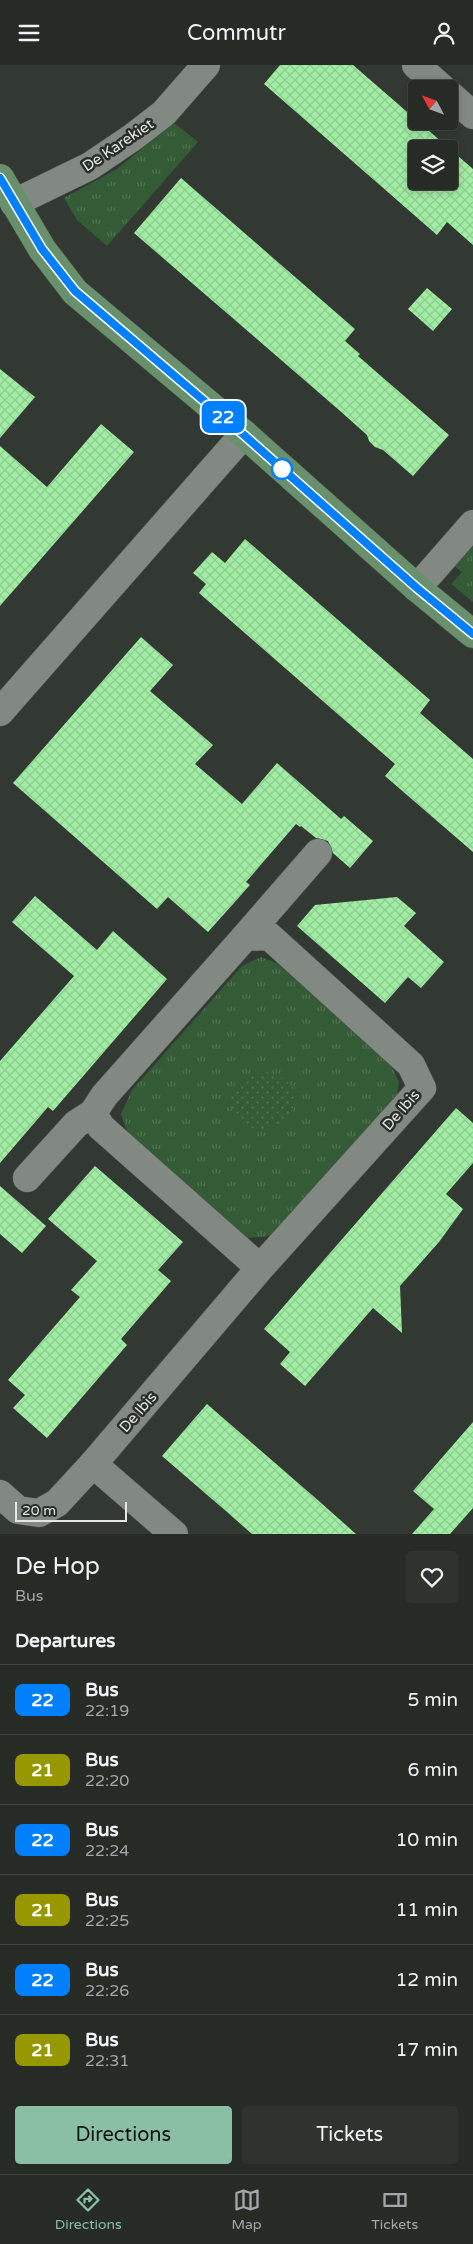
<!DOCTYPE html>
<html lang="en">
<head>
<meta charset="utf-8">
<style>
	body { margin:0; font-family:"Varela Round",sans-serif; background:#2e332e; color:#f1f3f6; height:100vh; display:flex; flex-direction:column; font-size:19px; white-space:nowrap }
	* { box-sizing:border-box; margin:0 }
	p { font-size:16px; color:#a4a7a7 }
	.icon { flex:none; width:28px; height:28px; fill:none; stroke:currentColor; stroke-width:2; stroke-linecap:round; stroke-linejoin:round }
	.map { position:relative; height:1469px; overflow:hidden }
	.side { display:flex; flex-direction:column; background:#262b26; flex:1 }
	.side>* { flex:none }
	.badge { padding:0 10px; border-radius:8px; font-size:18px; line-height:32px }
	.needle { width:32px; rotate:311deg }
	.controls { position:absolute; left:408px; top:15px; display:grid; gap:10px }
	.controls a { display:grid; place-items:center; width:50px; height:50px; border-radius:5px; background:#262b26; box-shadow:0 2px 8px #0003,0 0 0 1px #424743; font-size:25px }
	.scale { position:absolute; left:15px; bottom:12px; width:112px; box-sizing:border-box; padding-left:5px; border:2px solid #e4e8e4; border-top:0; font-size:14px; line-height:18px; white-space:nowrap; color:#e4e8e4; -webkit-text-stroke:4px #282f28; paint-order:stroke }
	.map>.badge { position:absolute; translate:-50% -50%; box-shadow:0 0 0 2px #fff }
	h2 { padding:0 15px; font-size:19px; line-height:45px }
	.round { display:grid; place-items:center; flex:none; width:52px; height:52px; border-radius:5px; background:#2e332e }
	.overview { display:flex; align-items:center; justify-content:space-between; height:85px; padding:0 15px }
	h1 { font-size:24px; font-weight:600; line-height:38px }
	.cta { display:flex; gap:10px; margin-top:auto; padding:10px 15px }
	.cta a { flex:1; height:58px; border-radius:5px; background:#8abfa5; color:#111; font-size:20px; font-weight:600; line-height:58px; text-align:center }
	.cta a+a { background:#2e332e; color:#f1f3f6 }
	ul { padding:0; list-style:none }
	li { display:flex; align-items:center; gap:15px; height:70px; padding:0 15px; border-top:1px solid #424743 }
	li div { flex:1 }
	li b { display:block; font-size:19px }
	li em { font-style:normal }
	li .badge { min-width:55px; font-weight:700; text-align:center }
	header { display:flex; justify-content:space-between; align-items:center; height:65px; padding:0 15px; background:#262b26; font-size:22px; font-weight:600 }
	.tab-bar { display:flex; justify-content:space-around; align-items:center; height:70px; border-top:1px solid #424743; background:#262b26; font-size:14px; color:#a4a7a7 }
	.tab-bar a { display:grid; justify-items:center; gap:2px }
	.tab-bar .selected { color:#8abfa5 }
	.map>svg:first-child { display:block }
</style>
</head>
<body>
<header><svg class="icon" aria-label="menu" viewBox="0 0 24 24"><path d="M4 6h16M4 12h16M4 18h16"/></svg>Commutr<svg class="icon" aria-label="person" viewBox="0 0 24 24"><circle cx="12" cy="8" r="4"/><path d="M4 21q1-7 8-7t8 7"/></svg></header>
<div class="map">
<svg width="473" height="1469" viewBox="0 0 473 1469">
	<defs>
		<pattern id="grass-tufts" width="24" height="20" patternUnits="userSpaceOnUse" patternTransform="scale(1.25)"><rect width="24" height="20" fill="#335b35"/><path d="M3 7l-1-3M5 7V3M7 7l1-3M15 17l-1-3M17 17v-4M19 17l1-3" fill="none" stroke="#507352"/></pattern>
		<pattern id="park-dots" width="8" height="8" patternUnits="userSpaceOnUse" patternTransform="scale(1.25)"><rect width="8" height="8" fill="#335b35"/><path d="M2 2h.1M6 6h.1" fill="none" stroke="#507352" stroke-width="1.8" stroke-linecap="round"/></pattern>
		<pattern id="building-cross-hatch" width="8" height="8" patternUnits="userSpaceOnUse" patternTransform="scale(1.25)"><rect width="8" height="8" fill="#a1eda4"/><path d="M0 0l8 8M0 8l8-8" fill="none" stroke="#8ecc91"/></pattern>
	</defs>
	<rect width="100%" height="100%" fill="#323932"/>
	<!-- grass -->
	<g fill="url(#grass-tufts)">
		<path d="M174 58 198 77 107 181 77 155 64 133 117 104Z"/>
		<path d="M473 479V537L451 519 462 507 454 501Z"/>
		<path d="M261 892 282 900 392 1002 399 1017 396 1037 282 1166 264 1172 246 1173 127 1066 121 1049 132 1025 242 901Z"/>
	</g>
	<!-- park -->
	<path fill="url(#park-dots)" d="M265 1007C342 1023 251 1109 228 1034 234 1016 247 1009 265 1007Z"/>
	<!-- building -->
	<g fill="url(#building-cross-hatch)" fill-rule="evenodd">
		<path d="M280 0H353L473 104V180L447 157 437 170 264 19ZM416 84H449V116H416Z"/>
		<path d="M181 113 355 264 345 276 360 289 358 291 449 370 413 411 383 385 375 382 369 376 367 370 339 345 134 168Z"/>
		<path d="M427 223 452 244 433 266 408 244Z"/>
		<path d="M0 304 35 332 0 373Z"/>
		<path d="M101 359 134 387 0 541V381L47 422Z"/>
		<path d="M245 474 430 635 420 648 473 694V787L385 711 395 699 199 528 206 519 193 508 212 487 225 498Z"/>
		<path d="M141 572 173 600 150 626 213 680 195 699 242 739 277 698 341 754 344 751 373 776 350 803 333 788 328 776 316 773 301 761 300 762 296 759 246 817 250 820 208 867 168 832 157 844 13 718Z"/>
		<path d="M35 831 97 885 113 866 167 914 53 1046 48 1042 0 1098V996L74 911 12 857Z"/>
		<path d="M397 832 416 848 404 861 444 897 421 923 408 912 385 938 297 861 315 840Z"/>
		<path d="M456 1043 473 1058V1098L446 1129 463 1144 439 1177 400 1221 402 1268 373 1243 305 1321 280 1299 290 1287 264 1264Z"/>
		<path d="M95 1101 183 1177 158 1205 171 1216 121 1274 127 1280 47 1373 13 1343 25 1330 8 1315 80 1232 71 1225 97 1196 48 1154Z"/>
		<path d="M0 1121 46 1161 22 1188 0 1169Z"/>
		<path d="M207 1339 320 1437 356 1469H252L227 1447 162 1391Z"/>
		<path d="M473 1357V1443L450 1469H412L434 1444 413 1426Z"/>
	</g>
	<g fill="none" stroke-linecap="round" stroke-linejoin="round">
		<!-- street casing -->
		<g stroke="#4f544f" stroke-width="29">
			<g id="street">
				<path d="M416 0 443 24"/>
				<path d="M449 29 473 50"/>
				<path d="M14 138 90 101 133 72 164 48 206 0"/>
				<path d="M417 523 473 459"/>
				<path d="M0 647 244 369"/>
				<path d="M245 872 318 788"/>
				<path d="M27 1113 76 1059 93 1048"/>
				<path d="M93 1399 260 1203 422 1023 411 1000 269 871 245 872 104 1031 93 1048 101 1062 260 1203"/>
				<path d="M0 1429 18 1445 39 1448 57 1438 93 1399 174 1469"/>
			</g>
		</g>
		<!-- secondary casing -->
		<g stroke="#4f544f" stroke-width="29">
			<path id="secondary" d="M0 113 42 184 75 227 244 369 417 523 473 569"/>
		</g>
		<!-- street -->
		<use href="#street" stroke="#828982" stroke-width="28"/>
		<!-- secondary -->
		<use href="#secondary" stroke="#68906c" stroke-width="28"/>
	</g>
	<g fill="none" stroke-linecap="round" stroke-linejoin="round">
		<!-- line casing -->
		<g stroke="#fff" stroke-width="11">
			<path id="line" d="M0 113 42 184 75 226 244 370 417 523 473 569"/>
		</g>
		<!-- line -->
		<use href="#line" stroke="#0080ff" stroke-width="8"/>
	</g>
	<!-- markers -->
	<circle fill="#fff" stroke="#0080ff" stroke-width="2.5" cx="282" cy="404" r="10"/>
	<g text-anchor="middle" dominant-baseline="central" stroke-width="5" stroke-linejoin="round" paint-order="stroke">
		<!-- street labels -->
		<g font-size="15" fill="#e4e8e4" stroke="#282f28">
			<text transform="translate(118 80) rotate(-34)">De Karekiet</text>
			<text transform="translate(401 1045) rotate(-49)">De Ibis</text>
			<text transform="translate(138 1347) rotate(-49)">De Ibis</text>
		</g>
	</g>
</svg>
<div class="controls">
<a><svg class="needle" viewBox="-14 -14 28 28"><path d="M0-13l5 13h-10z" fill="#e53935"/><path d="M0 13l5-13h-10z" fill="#a4a7a7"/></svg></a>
<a><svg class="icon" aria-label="layers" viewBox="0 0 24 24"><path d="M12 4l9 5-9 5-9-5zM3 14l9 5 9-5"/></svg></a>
</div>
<div class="scale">20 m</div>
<b class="badge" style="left:223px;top:352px;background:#0080ff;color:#fff">22</b>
</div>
<section class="side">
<div class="overview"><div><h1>De Hop</h1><p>Bus</p></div><a class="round"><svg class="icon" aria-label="heart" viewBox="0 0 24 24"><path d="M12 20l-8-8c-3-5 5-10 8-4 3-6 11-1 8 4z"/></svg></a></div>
<h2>Departures</h2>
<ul>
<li><span class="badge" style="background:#0080ff;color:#fff">22</span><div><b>Bus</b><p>22:19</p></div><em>5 min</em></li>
<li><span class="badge" style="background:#979700;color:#fff">21</span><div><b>Bus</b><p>22:20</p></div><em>6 min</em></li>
<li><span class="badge" style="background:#0080ff;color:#fff">22</span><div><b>Bus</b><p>22:24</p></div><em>10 min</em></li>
<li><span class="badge" style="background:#979700;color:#fff">21</span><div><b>Bus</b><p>22:25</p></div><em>11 min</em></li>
<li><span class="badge" style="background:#0080ff;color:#fff">22</span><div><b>Bus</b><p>22:26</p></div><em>12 min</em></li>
<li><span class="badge" style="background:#979700;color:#fff">21</span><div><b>Bus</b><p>22:31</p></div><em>17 min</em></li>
</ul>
<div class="cta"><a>Directions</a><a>Tickets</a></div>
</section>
<nav class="tab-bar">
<a class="selected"><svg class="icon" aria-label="directions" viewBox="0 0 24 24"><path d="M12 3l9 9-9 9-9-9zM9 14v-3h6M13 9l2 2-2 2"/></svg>Directions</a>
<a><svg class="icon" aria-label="map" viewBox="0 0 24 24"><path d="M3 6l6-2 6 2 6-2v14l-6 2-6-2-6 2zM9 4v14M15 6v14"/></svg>Map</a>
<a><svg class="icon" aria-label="tickets" viewBox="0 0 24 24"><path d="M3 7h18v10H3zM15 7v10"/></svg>Tickets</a>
</nav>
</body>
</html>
